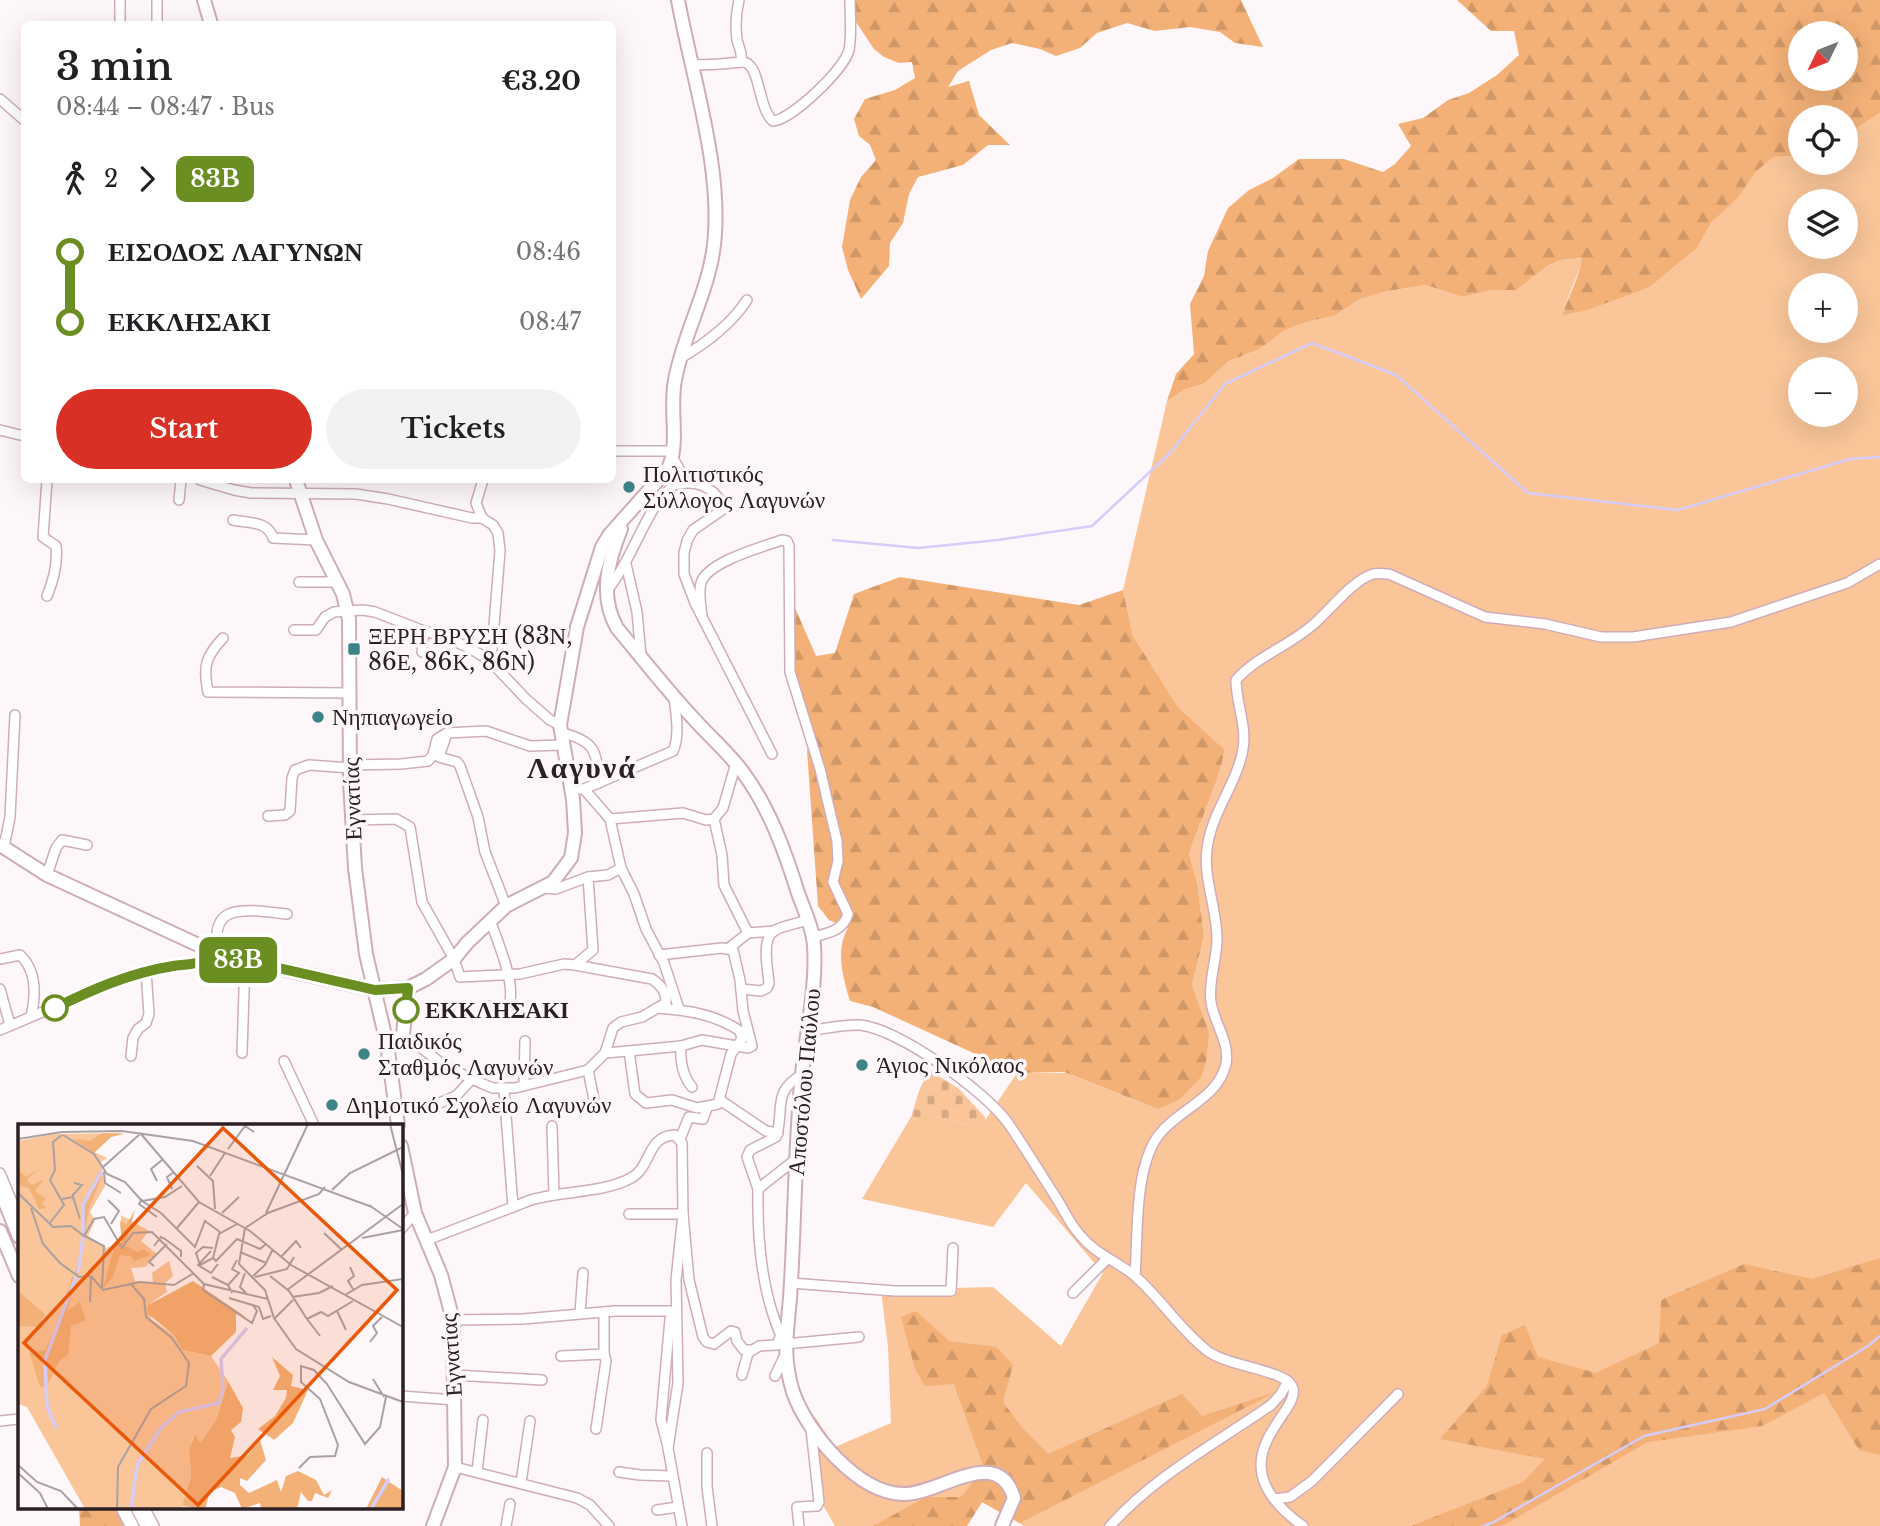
<!DOCTYPE html>
<html lang="en">
<head>
<meta charset="utf-8">
<style>
	body { margin:0; font-family:"Libre Baskerville",serif; background:#f2f2f2; color:#202124; height:100vh; display:flex; flex-direction:column; font-size:26px; white-space:nowrap }
	* { box-sizing:border-box; margin:0 }
	p { font-size:23px; color:#757577 }
	.icon { flex:none; width:38px; height:38px; fill:none; stroke:currentColor; stroke-width:2; stroke-linecap:round; stroke-linejoin:round }
	.map { position:relative; flex:1; overflow:hidden }
	.side { position:absolute; left:21px; top:21px; width:595px; height:462px; display:flex; flex-direction:column; background:#fff; border-radius:10px; box-shadow:0 7px 28px #0002 }
	.side>* { flex:none }
	.badge { padding:0 14px; border-radius:10px; font-size:24px; line-height:46px }
	.needle { width:46px; rotate:227deg }
	.buttons { position:absolute; left:1788px; top:21px; display:grid; gap:14px }
	.buttons a { display:grid; place-items:center; width:70px; height:70px; border-radius:50%; background:#fff; box-shadow:0 7px 28px #0002; font-size:35px }
	.map>.badge { position:absolute; translate:-50% -50%; box-shadow:0 0 0 4px #fff }
	.legs { display:flex; align-items:center; gap:10px; height:77px; padding:0 35px; font-size:23px }
	.legs p { margin-inline-start:auto }
	.headline { display:flex; align-items:center; justify-content:space-between; height:119px; padding:0 35px }
	h1 { font-size:38px; font-weight:600; line-height:52px }
	.button { display:flex; gap:14px; margin-top:auto; padding:14px 35px }
	.button a { flex:1; height:80px; border-radius:42px; background:#d93025; color:#fff; font-size:28px; font-weight:600; line-height:80px; text-align:center }
	.button a+a { background:#f2f2f2; color:#202124 }
	ul { padding:0 35px; list-style:none }
	li { display:flex; align-items:center; gap:24px; height:70px; font-size:26px }
	li i { display:grid; place-items:center; width:10px; height:100%; margin:0 9px; background:currentColor }
	li i::after { content:''; width:18px; height:18px; margin:-9px; border:5px solid; border-radius:50%; background:#fff }
	li p { margin-inline-start:auto }
	li:first-child i { background:linear-gradient(#0000 50%,currentColor 0) }
	li:last-child i { background:linear-gradient(currentColor 50%,#0000 0) }
	.map>svg:first-child { display:block }
</style>
</head>
<body>
<div class="map">
<svg width="1880" height="1526" viewBox="0 0 1880 1526">
	<defs>
		<pattern id="forest-firs" width="22" height="20" patternUnits="userSpaceOnUse" patternTransform="scale(1.75)"><rect width="22" height="20" fill="#f3b077"/><path d="M5 1l3.5 6h-7zM16 11l3.5 6h-7z" fill="#d09767"/></pattern>
		<pattern id="cemetery-stones" width="16" height="16" patternUnits="userSpaceOnUse" patternTransform="scale(1.75)"><rect width="16" height="16" fill="#f9c599"/><path d="M2 7V4a2 2 0 0 1 4 0v3zM10 15v-3a2 2 0 0 1 4 0v3z" fill="#d6a984"/></pattern>
	</defs>
	<rect width="100%" height="100%" fill="#fef7f9"/>
	<!-- grass -->
	<path fill="#f9c599" fill-rule="evenodd" d="M1880 113V1526H1024L982 1502 967 1526H835L815 1491 806 1426 815 1417 835 1447 891 1423 888 1347 881 1290 993 1287 1061 1346 1103 1273 1026 1183 993 1227 862 1199 911 1117H935L969 1125 984 1122 1017 1073H1066L1158 1109 1209 1032 1192 985 1204 936 1197 883 1189 853 1218 777 1225 750 1178 707 1133 636 1123 590 1167 401 1184 390 1205 383 1229 361 1260 349 1285 330 1310 321 1334 316 1360 299 1388 291 1426 285 1462 297 1493 290H1515L1547 266 1561 260 1583 258C1578 277 1567 294 1564 314L1650 287 1697 248 1711 223 1738 198 1754 172 1774 157 1801 156V163H1846V135ZM1801 201H1846V247H1801ZM1801 285H1846V331H1801ZM1801 369H1846V415H1801Z"/>
	<!-- forest -->
	<g fill="url(#forest-firs)" fill-rule="evenodd">
		<path d="M853 0H1241L1263 47 1235 43 1220 32 1190 27 1155 31 1127 23 1097 33 1080 48 1056 56 1040 49 1012 43 991 50 958 71 948 87 969 81 979 115 1010 145H988L963 165 918 177 909 194 903 223 890 243 889 266 861 299 848 270 842 247 850 200 861 177 876 160 870 145 859 136 854 119 865 99 895 90 915 78 912 62 899 63 884 57 874 49 852 16Z"/>
		<path d="M1457 0H1880V113L1846 135V117H1801V156L1774 157 1755 172 1738 198 1711 223 1697 248 1650 287 1587 310 1563 315C1568 295 1580 277 1582 258L1561 260 1547 266 1516 290H1493L1462 297 1426 285 1388 291 1360 299 1334 316 1310 321 1285 330 1260 349 1229 361 1205 383 1184 390 1167 401 1176 374 1194 354 1190 304 1204 276 1208 251 1228 208 1249 190 1273 178 1299 159H1344L1383 172 1395 164 1411 146 1398 124 1423 118 1448 100 1469 93 1497 75 1519 55 1514 31H1491ZM1846 33V79H1801V33Z"/>
		<path d="M900 577 1079 605 1123 590 1133 636 1178 707 1225 750 1218 777 1189 853 1197 883 1204 936 1192 985 1209 1032 1206 1062 1201 1077 1180 1099 1158 1109 1064 1072 1017 1073 873 1007 850 1001C843 978 835 950 848 928L829 920 818 906 807 750 817 745 793 669 789 594 816 656 835 653 854 594Z"/>
		<path d="M1880 1258V1455L1859 1450 1824 1393 1762 1426 1648 1442 1502 1526H1411L1523 1482 1545 1459 1440 1439 1487 1386 1502 1335 1525 1325 1538 1357 1596 1373 1659 1343 1661 1300 1744 1264 1812 1279Z"/>
		<path d="M916 1311 949 1341 996 1347 1013 1365 1003 1402 1023 1429 1048 1454 1182 1394 1202 1416 1276 1392 1020 1523 982 1502 967 1526H873L926 1497H961L984 1468 954 1384 925 1386 915 1369 901 1317Z"/>
		<path d="M79 1507H114L123 1526H80Z"/>
	</g>
	<!-- cemetery -->
	<path fill="url(#cemetery-stones)" d="M929 1070 958 1088 985 1117V1122L969 1125 935 1117H911L919 1091Z"/>
	<g fill="none" stroke-linecap="round" stroke-linejoin="round">
		<!-- stream -->
		<g stroke="#d5ccfa" stroke-width="2.5">
			<path d="M833 540 918 548 998 540 1092 526 1170 453 1225 384 1312 343 1396 375 1528 493 1678 510 1850 459 1880 457"/>
			<path d="M1483 1526 1492 1523 1644 1436 1765 1409 1868 1346 1880 1336"/>
		</g>
		<!-- street casing -->
		<g stroke="#cfadb8" stroke-width="12">
			<g id="street">
				<path d="M739 0C736 13 735 26 737 40 739 48 743 53 741 62"/>
				<path d="M120 24V0"/>
				<path d="M157 24V0"/>
				<path d="M691 65C708 65 725 64 741 62 761 60 757 108 773 121 792 119 844 70 849 50 852 35 850 16 850 0"/>
				<path d="M0 99 24 120"/>
				<path d="M679 359C705 344 730 326 747 300"/>
				<path d="M0 430 24 436"/>
				<path d="M612 451H673"/>
				<path d="M47 480 43 537 56 546C58 563 54 579 47 596"/>
				<path d="M200 480 234 490 251 493 356 494 388 499 472 518H482"/>
				<path d="M483 480 476 503 482 518 493 525 498 533 500 551 491 662"/>
				<path d="M673 485C695 480 711 484 723 505L722 510 693 530 687 541 684 553V574L695 603 772 754"/>
				<path d="M179 500 181 480"/>
				<path d="M233 520C249 523 268 521 273 538L316 540"/>
				<path d="M626 564 637 612 641 656"/>
				<path d="M299 582H336"/>
				<path d="M606 592C627 566 637 536 654 508 662 496 675 486 681 472L673 458"/>
				<path d="M702 616C701 606 698 593 701 583 707 562 762 547 782 540L787 541 789 546 790 672 820 769 837 841 838 861 833 882 848 914C843 931 828 933 813 937"/>
				<path d="M294 630H316L325 617 334 612 363 610 375 612 424 631 449 638 478 653 491 662 526 699 550 720 560 725"/>
				<path d="M223 638C205 657 203 667 208 692L349 693"/>
				<path d="M422 652 424 631"/>
				<path d="M447 733 439 757 457 762 460 766 478 817 485 852 506 906"/>
				<path d="M563 733C597 742 596 752 599 783"/>
				<path d="M736 763 723 808 714 819 722 855 724 885 748 933"/>
				<path d="M351 765 401 764 428 761 433 755 437 739 447 733 486 731 530 746 564 745"/>
				<path d="M579 789H584L610 819"/>
				<path d="M584 789 673 751C680 736 676 713 674 697"/>
				<path d="M268 816 285 815 290 811 292 778 295 770 309 765 351 768"/>
				<path d="M352 820 396 819 410 827 422 902 454 959 460 977 520 974 564 964 575 965 652 979C661 985 667 992 666 1003L642 1017 621 1022 613 1028 605 1053 588 1070 515 1088H493L483 1084 445 1066 420 1047 402 1043"/>
				<path d="M4 847 10 817 15 715"/>
				<path d="M621 868 634 894 646 929 664 963 679 1009"/>
				<path d="M47 875 56 848 62 840 87 845"/>
				<path d="M544 888 556 889 588 877 608 875 621 868 610 819 683 813 706 820 714 819"/>
				<path d="M729 948 748 933 774 931"/>
				<path d="M220 955C205 900 249 910 287 914"/>
				<path d="M0 959 20 955C37 971 36 995 31 1016"/>
				<path d="M575 965 593 950 588 877"/>
				<path d="M0 989 10 1025"/>
				<path d="M741 989 761 991 767 988 769 983C768 970 761 939 774 931 783 925 797 924 807 920"/>
				<path d="M490 1006 508 1007C518 988 497 940 490 920"/>
				<path d="M0 1030 125 977 202 961 209 957 213 953"/>
				<path d="M807 1031C824 1029 843 1024 860 1025 899 1029 985 1091 1008 1123 1025 1148 1041 1174 1057 1199 1065 1212 1070 1224 1080 1235 1095 1254 1117 1261 1135 1276 1160 1298 1179 1328 1205 1349 1223 1366 1283 1369 1292 1386 1306 1412 1208 1458 1303 1526"/>
				<path d="M681 1046C680 1061 682 1075 692 1087"/>
				<path d="M629 1051 681 1046 702 1040 748 1048 752 1046 743 1011 740 980 733 950 722 948 659 955"/>
				<path d="M242 1053 245 961"/>
				<path d="M605 1053 629 1051 635 1094 646 1103 672 1100 697 1108 718 1104 731 1054 742 1039 740 1031C715 1014 686 1010 657 1008"/>
				<path d="M131 1056 133 1038 138 1029 146 1023 149 1014 146 971"/>
				<path d="M284 1061 314 1125"/>
				<path d="M588 1070 596 1109"/>
				<path d="M524 1085 525 1041"/>
				<path d="M504 1089 513 1207C522 1204 530 1199 539 1198 567 1191 606 1192 631 1178 652 1167 646 1136 675 1135L682 1143 683 1214 676 1280 678 1383 668 1448 682 1526"/>
				<path d="M720 1100 766 1131 778 1133"/>
				<path d="M435 1105 456 1096 472 1079"/>
				<path d="M552 1126 554 1195"/>
				<path d="M680 1139 689 1117 703 1119 707 1108"/>
				<path d="M796 1159 758 1189C757 1239 762 1299 785 1344L859 1337"/>
				<path d="M0 1173 19 1219"/>
				<path d="M758 1189 747 1157 750 1150 776 1137C785 1113 771 1091 802 1075"/>
				<path d="M629 1214H683L689 1280 703 1337 707 1342 714 1344 731 1331 735 1332 737 1341 744 1350H752"/>
				<path d="M401 1229 415 1213"/>
				<path d="M427 1240 513 1207"/>
				<path d="M1135 1276C1138 1236 1134 1169 1158 1136 1178 1109 1218 1099 1226 1064 1230 1042 1214 1023 1211 1002 1208 982 1217 959 1217 939 1217 909 1203 878 1207 849 1211 813 1237 784 1243 749 1247 726 1236 703 1236 680 1258 655 1290 646 1315 623 1330 610 1353 580 1373 574 1377 573 1384 574 1389 574L1485 617 1545 624 1601 637H1633L1731 622 1847 583 1880 564"/>
				<path d="M791 1283 895 1291H951L953 1248"/>
				<path d="M1073 1293 1107 1259"/>
				<path d="M580 1313 583 1273"/>
				<path d="M453 1320 523 1319 615 1311H670"/>
				<path d="M561 1356 604 1354V1312"/>
				<path d="M455 1375 542 1380"/>
				<path d="M742 1375 748 1353 759 1346 777 1345 781 1334"/>
				<path d="M775 1376 785 1355"/>
				<path d="M401 1396 455 1400"/>
				<path d="M0 1421 19 1419"/>
				<path d="M596 1429 606 1361 604 1354"/>
				<path d="M668 1447 661 1420 670 1319"/>
				<path d="M707 1453V1487L712 1526"/>
				<path d="M455 1467 577 1498 590 1505 609 1526"/>
				<path d="M477 1471 483 1420"/>
				<path d="M619 1472 640 1475 672 1476"/>
				<path d="M521 1483 530 1421"/>
				<path d="M1275 1499 1290 1497 1312 1481 1398 1394"/>
				<path d="M144 1507 154 1526"/>
				<path d="M657 1510 678 1507"/>
				<path d="M506 1526 510 1504"/>
				<path d="M799 1526 797 1507 817 1506 819 1502 811 1429"/>
				<path d="M1110 1526C1156 1475 1215 1444 1271 1405L1281 1394 1288 1381"/>
			</g>
		</g>
		<!-- secondary casing -->
		<g stroke="#cfadb8" stroke-width="16">
			<g id="secondary">
				<path d="M204 0 211 24"/>
				<path d="M296 480 316 540 343 594 349 619 350 781 355 868 366 954 387 1044 398 1125"/>
				<path d="M621 529C608 561 599 596 617 628 642 658 666 689 693 718 709 736 728 752 742 771 769 807 785 851 798 893 804 910 813 928 814 946 817 987 806 1034 802 1074 797 1121 796 1167 794 1214 793 1242 792 1270 790 1298 787 1334 782 1356 793 1392 807 1432 857 1493 903 1494 939 1495 998 1443 1014 1498L1002 1526"/>
				<path d="M0 845 47 875 220 955 375 990 408 988 426 979 454 959 467 943 506 906 553 882 571 858 575 833 573 799 560 725 577 627 602 547 610 534 668 469C680 443 669 409 675 380 683 336 706 296 713 252 725 175 692 77 678 0"/>
				<path d="M387 1044 402 1043 408 988"/>
				<path d="M401 1146 415 1213 441 1275 453 1320 455 1467 433 1526"/>
				<path d="M0 1190 19 1237"/>
				<path d="M0 1231 19 1276"/>
				<path d="M122 1507 132 1526"/>
				<path d="M137 1507 147 1526"/>
			</g>
		</g>
		<!-- street -->
		<use href="#street" stroke="#fff" stroke-width="9"/>
		<!-- secondary -->
		<use href="#secondary" stroke="#fff" stroke-width="12"/>
	</g>
	<g fill="none" stroke-linecap="round" stroke-linejoin="round">
		<!-- line-1 casing -->
		<g stroke="#fff" stroke-width="16">
			<path id="line-1" d="M55 1008C93 989 130 973 173 966 186 964 204 965 213 953L375 990 408 988 406 1010"/>
		</g>
		<!-- line-1 -->
		<use href="#line-1" stroke="#6b8e23" stroke-width="10"/>
	</g>
	<!-- markers -->
	<g fill="#3c8487" stroke="#fef7f9" stroke-width="2.5">
		<circle cx="629" cy="487" r="7"/>
		<rect x="347" y="642" width="14" height="14" rx="3.5"/>
		<circle cx="318" cy="717" r="7"/>
		<circle cx="364" cy="1054" r="7"/>
		<circle cx="862" cy="1065" r="7"/>
		<circle cx="332" cy="1105" r="7"/>
	</g>
	<g fill="#fff" stroke="#6b8e23" stroke-width="3.5">
		<circle cx="55" cy="1008" r="12"/>
		<circle cx="406" cy="1010" r="12"/>
	</g>
	<g text-anchor="middle" dominant-baseline="central" stroke-width="7" stroke-linejoin="round" paint-order="stroke">
		<!-- poi labels -->
		<g font-size="23" fill="#2c2024" stroke="#fef7f9" text-anchor="start">
			<text x="643" y="474">Πολιτιστικός<tspan x="643" dy="26">Σύλλογος Λαγυνών</tspan></text>
			<text x="368" y="636">ΞΕΡΗ ΒΡΥΣΗ (83Ν,<tspan x="368" dy="26">86Ε, 86Κ, 86Ν)</tspan></text>
			<text x="332" y="717">Νηπιαγωγείο</text>
			<text x="378" y="1041">Παιδικός<tspan x="378" dy="26">Σταθμός Λαγυνών</tspan></text>
			<text x="876" y="1065">Άγιος Νικόλαος</text>
			<text x="346" y="1105">Δημοτικό Σχολείο Λαγυνών</text>
		</g>
		<!-- street labels -->
		<g font-size="23" fill="#2c2024" stroke="#fef7f9">
			<text transform="translate(352 799) rotate(-92)">Εγνατίας</text>
			<text transform="translate(804 1082) rotate(-85)">Αποστόλου Παύλου</text>
			<text transform="translate(451 1355) rotate(-94)">Εγνατίας</text>
		</g>
		<!-- stop labels -->
		<g font-size="23" font-weight="bold" fill="#2c2024" stroke="#fef7f9" text-anchor="start">
			<text x="425" y="1010">ΕΚΚΛΗΣΑΚΙ</text>
		</g>
		<!-- district labels -->
		<g font-size="30" font-weight="bold" letter-spacing="2" fill="#2c2024" stroke="#fef7f9">
			<text x="582" y="767">Λαγυνά</text>
		</g>
	</g>
	<!-- overview -->
	<g transform="translate(18 1124)">
		<rect width="385" height="385" fill="#fef7f9"/>
		<path d="M105 9 93 13 76 28 89 34 83 38 87 62 72 88 77 96 70 112 88 124 103 119V91L131 107 123 117 139 130 127 143 113 144 117 157 135 158 134 149 151 137 155 152 147 159 149 168 130 181 133 195 156 211 164 226 193 232 210 257 199 294 182 319 175 314 171 324 173 352 164 382 168 385H67L9 283 0 280V17L37 10Z" fill="#f9c599"/>
		<path d="M84 9 106 10 93 13 76 29 55 15 72 17ZM0 46 8 53 19 46 9 56 14 61 26 55 17 67 28 75 24 79 28 84 21 85 11 64 0 61ZM83 46 84 52 70 87 61 152 57 149 64 126V80ZM117 86 107 122 120 128 126 125 133 131 116 137 113 132 102 131 95 153 85 164 97 121 104 118 102 99 103 96 108 101ZM54 153 59 155 49 187 62 178 68 196 53 202 50 231 41 237 29 262 22 263 11 228 27 226 40 201ZM175 157 228 193 218 190V208L193 232 164 226 156 211 129 189 130 181ZM0 167 27 190 20 203 0 202ZM254 233 275 251 273 262 290 266 275 299 256 316 240 305 257 292 268 274 269 266H255L262 252ZM210 257 225 284 223 298 213 306 217 313 212 334 230 331 242 316 248 336 229 357 222 354V361L231 369 259 356 263 368 268 352 280 347 298 356 306 371 314 366 310 374 297 369 294 377H290L283 368 279 385H243L242 379 224 385 217 369 203 363 192 368 187 385 164 382 173 352 171 324 177 311 182 319 199 294ZM364 353 385 367V385H348Z" fill="#f3b077"/>
		<path fill="none" stroke="#d5ccfa" stroke-width="3.5" d="M65 109V81L84 47M60 149 65 113M38 304 29 282 27 236 58 153M113 385 119 341 143 304 161 288 201 279 205 265 203 235 229 204M353 385 371 355"/>
		<path fill="none" stroke="#aaa1a4" stroke-width="2" d="M372 0 385 51M44 8 104 7 175 17 354 83M123 10 181 78 232 107 273 141 385 203M45 11 76 30 89 50 107 58 124 77M0 15 44 8M210 25 227 2 236 8M179 42 195 57 197 85M84 44 122 10M86 48 87 59 103 69M192 52 207 29M139 57 133 45 144 36M164 62 147 73 124 77 143 89 177 123 187 97 202 108M307 63 301 70 250 89 227 104 221 140 247 166 256 194 278 225 331 258 385 278M154 65 149 53 156 48M314 66 332 49 385 23M0 69 35 103 53 102 66 112 76 95 86 93 104 124 115 109 134 108 186 160 250 175M54 72 64 61 56 59M44 75 55 73 62 95M124 75 121 80 139 93M90 76 101 87 93 100M351 81 385 105M13 84 25 120 42 139 61 153 73 152M204 89 221 73M248 89 290 0M31 100 46 81 32 56 37 46 35 18 44 11M159 104 181 78M306 109 323 125M67 112 86 122 84 164M344 114 385 106M136 122 143 113 147 115 163 127V133M195 124 185 123 178 129 182 141 195 134 198 137 219 115 242 125 248 120M193 127 180 141 193 149 200 140M222 128 248 139M263 133 278 117 283 124M195 134 201 110 219 100M136 142 131 138 149 120M332 143 336 152 330 157 335 165M227 149 222 163 228 169M73 152 85 166 122 158 156 161 176 149M235 152 247 141 255 125M252 152 271 167 289 195 303 188 310 192 335 177M194 153 210 161 214 169M237 153 269 145 276 133M186 160 185 166 234 199 239 187 235 181M210 161 221 149 214 145 219 136M269 166 385 80M327 171 344 161 385 155M274 173 301 169 315 162M211 174 241 183 245 195 253 192M72 178 73 152M319 187 328 206M256 195 275 176M289 195 302 212M352 218 359 209 355 202 364 193M355 255 366 273M0 341 19 358 43 367 60 385M281 344 292 333 317 332 320 321 302 275 283 258V242L296 246 309 260 347 320 362 303 368 273M0 349 22 369 30 385M99 385 100 343 133 285 168 262 171 239 154 214 128 193 126 175 113 160"/>
		<path fill="#e8590c" fill-opacity="0.15" stroke="#e8590c" stroke-width="3.5" d="M205 4 379 166 180 381 6 219Z"/>
		<rect width="385" height="385" fill="none" stroke="#2c2024" stroke-width="3.5"/>
	</g>
</svg>
<div class="buttons">
<a><svg class="needle" viewBox="-14 -14 28 28"><path d="M0-13l5 13h-10z" fill="#e53935"/><path d="M0 13l5-13h-10z" fill="#757577"/></svg></a>
<a><svg class="icon" aria-label="locate" viewBox="0 0 24 24"><circle cx="12" cy="12" r="6"/><path d="M12 2v4M12 18v4M2 12h4M18 12h4"/></svg></a>
<a><svg class="icon" aria-label="layers" viewBox="0 0 24 24"><path d="M12 4l9 5-9 5-9-5zM3 14l9 5 9-5"/></svg></a>
<a>+</a>
<a>−</a>
</div>
<b class="badge" style="left:238px;top:960px;background:#6b8e23;color:#fff">83B</b>
<section class="side">
<div class="headline"><div><h1>3 min</h1><p>08:44 – 08:47 · Bus</p></div><b>€3.20</b></div>
<div class="legs"><svg class="icon" aria-label="walk" viewBox="0 0 24 24"><circle cx="13" cy="4" r="2"/><path d="M13 8l-2 6 4 7M11 14l-3 7M7 12l3-4h3l4 4"/></svg>2<svg class="icon" aria-label="forward" viewBox="0 0 24 24"><path d="M9 5l7 7-7 7"/></svg><b class="badge" style="background:#6b8e23;color:#fff">83B</b></div>
<ul>
<li><i style="color:#6b8e23"></i><b>ΕΙΣΟΔΟΣ ΛΑΓΥΝΩΝ</b><p>08:46</p></li>
<li><i style="color:#6b8e23"></i><b>ΕΚΚΛΗΣΑΚΙ</b><p>08:47</p></li>
</ul>
<div class="button"><a>Start</a><a>Tickets</a></div>
</section>
</div>
</body>
</html>
